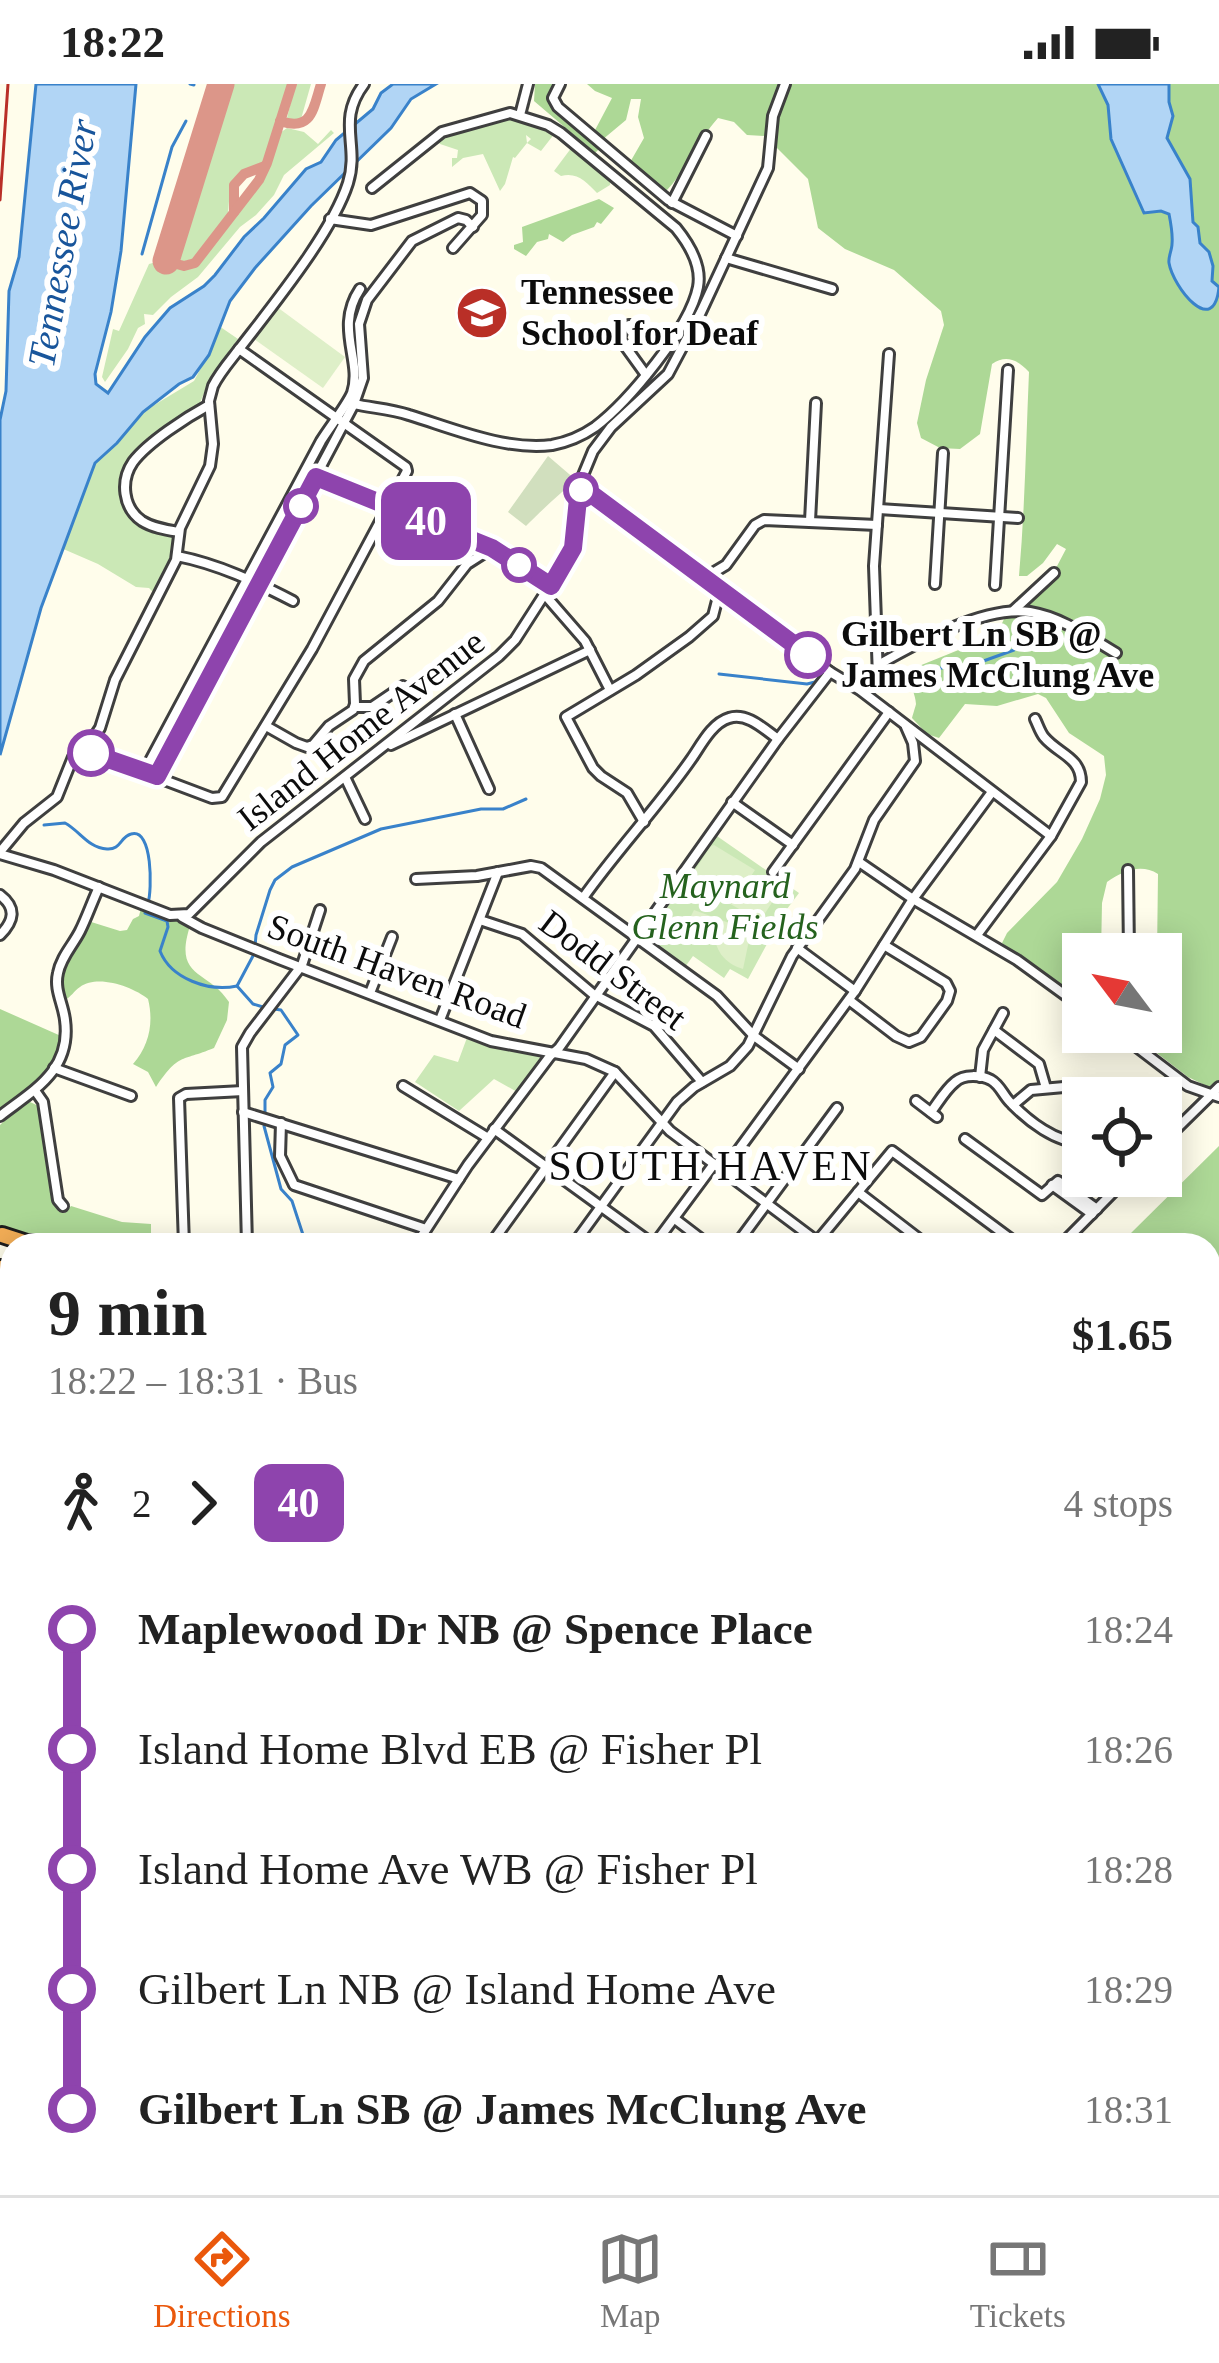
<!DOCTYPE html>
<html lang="en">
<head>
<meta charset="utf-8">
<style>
	body { margin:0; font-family:"Times New Roman",serif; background:#f6f6f6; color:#222; height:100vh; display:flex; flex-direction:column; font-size:45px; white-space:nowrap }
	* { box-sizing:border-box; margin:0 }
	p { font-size:39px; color:#767676 }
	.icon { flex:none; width:66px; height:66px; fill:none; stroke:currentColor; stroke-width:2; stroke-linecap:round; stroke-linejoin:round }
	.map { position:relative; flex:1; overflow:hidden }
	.panel { position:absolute; left:0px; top:1149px; width:1221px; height:963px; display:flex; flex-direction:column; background:#fff; border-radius:36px 36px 0 0; box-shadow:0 6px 30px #0003 }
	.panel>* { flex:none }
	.badge { padding:0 24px; border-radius:18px; font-size:42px; line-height:78px }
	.needle { width:78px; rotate:302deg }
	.tools { position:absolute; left:1062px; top:849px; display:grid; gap:24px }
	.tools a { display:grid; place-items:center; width:120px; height:120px; border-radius:0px; background:#fff; box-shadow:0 6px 30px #0003; font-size:60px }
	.map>.badge { position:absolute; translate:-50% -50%; box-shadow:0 0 0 6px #fff }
	.legs { display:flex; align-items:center; gap:18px; height:132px; padding:0 48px; font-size:39px }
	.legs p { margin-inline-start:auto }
	.summary { display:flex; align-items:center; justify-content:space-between; height:204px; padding:0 48px }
	h1 { font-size:66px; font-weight:700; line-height:90px }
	ul { padding:0 48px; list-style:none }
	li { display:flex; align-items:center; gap:42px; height:120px; font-size:45px }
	li i { display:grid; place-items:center; width:18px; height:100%; margin:0 15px; background:currentColor }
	li i::after { content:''; width:30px; height:30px; margin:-15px; border:9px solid; border-radius:50%; background:#fff }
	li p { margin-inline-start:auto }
	li:first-child i { background:linear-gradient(#0000 50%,currentColor 0) }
	li:last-child i { background:linear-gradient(currentColor 50%,#0000 0) }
	.status { display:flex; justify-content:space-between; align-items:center; height:84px; padding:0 60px; background:#fff; direction:ltr }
	.status svg { height:33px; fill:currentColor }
	.dock { display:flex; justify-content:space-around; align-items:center; height:168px; border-top:3px solid #e0e0e0; background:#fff; font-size:33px; color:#767676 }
	.dock a { display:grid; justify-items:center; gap:6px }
	.dock .selected { color:#ea580c }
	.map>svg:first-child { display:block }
</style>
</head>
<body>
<div class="status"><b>18:22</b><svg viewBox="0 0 49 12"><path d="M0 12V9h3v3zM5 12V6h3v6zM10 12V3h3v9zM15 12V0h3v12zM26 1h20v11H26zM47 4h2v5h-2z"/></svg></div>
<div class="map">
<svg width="1219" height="2111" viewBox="0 0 1219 2111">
	<rect width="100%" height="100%" fill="#fffdeb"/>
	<!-- green -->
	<g fill="#cbe8b6">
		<path d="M228 0H288L263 78 241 89 230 104 228 130 195 174 183 178 177 173V166Z"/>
		<path d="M295 0H311L301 35 293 38 287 34Z"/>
		<path d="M508 32 549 45 569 58 566 61 567 57 555 49 541 67 527 59 531 55 526 51 527 59 515 74 513 73 505 100 500 107 483 70 463 74 452 83V74H457L458 66 440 60 437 56 458 50 457 46 475 40 478 44 503 37V33Z"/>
		<path d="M287 44 304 48 318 60 331 46 334 49 284 91 274 111 256 131 240 143 198 193 171 213 153 231 144 230 145 240 138 244 128 265 105 298 102 293 113 245 119 247 149 180C166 174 180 192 198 181L261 99 280 49Z"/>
		<path d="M572 63 611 94 610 101 597 109C586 98 578 88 561 92L554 87Z"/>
		<path d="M219 242 238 255 211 292 197 326 141 368 125 392 132 432 175 453 174 471 156 508 152 507 149 504 136 503 98 480 61 464 95 372 141 329 194 297 203 280 205 267Z"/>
		<path d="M250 498 255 501 157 686 151 682Z"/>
		<path d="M714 750 799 809 772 845 774 847 748 895 730 885 724 894 693 872 685 883 642 851Z"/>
		<path d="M468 951 539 970 543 976 519 1009 494 995 459 1027 415 998 434 971 458 978Z"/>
	</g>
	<!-- forest -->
	<g fill="#add896">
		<path d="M535 0H557L550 17 553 23 601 63 595 69 534 17Z"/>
		<path d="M587 0H1219V999L1213 1005 1188 993 1149 963V948H1161V870H1157L1158 790C1141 779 1123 787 1107 798L1102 819 1101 870H1083V914H1076L1002 859 1007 849 1057 798 1082 755 1100 715 1106 691 1104 672 1069 649 1046 614 1038 610 997 622 965 620 939 654 927 650 912 634C912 633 916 621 916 620 915 605 905 598 914 584L961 565 994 557 1009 524 1056 484 1066 465 1057 460 1043 479 1027 492H1019C1025 424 1026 356 1029 288 1018 276 1006 270 992 280L980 350 960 365 940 364 921 354 917 339 926 296 944 241 941 227 894 186 845 165 818 144 808 95 765 52 747 51 734 38 718 34C697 57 686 88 664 109L629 80 644 54 638 33 641 15H631L626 36 602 56 594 48 612 14 595 7Z"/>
		<path d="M599 115 614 124 601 140 597 138 594 143 572 151 563 158 549 150 548 155 537 158 526 172 514 165V161L523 158 522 143Z"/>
		<path d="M141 824 190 842C173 895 208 885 229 918L227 936 214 964C180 978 179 969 156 1003L148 988 133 980C149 962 154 939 148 915 133 903 98 890 80 903 74 907 71 913 65 916L61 886 88 837 120 847 127 846 133 835 139 832Z"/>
		<path d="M0 925 61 952C55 992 31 1004 0 1026Z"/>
		<path d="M30 1018 41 1023 58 1127 65 1129 71 1122 122 1138 151 1140V1161H110L0 1145V1041L17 1025Z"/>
		<path d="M1219 1062V1621L1209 1614V1161H1122L1131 1149Z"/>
		<path d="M12 1833V2100H31L29 2111H0V1903L11 1880 8 1847Z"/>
	</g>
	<!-- cemetery -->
	<path fill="#d1dfbe" d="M548 372 576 396C557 412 543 425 526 442L508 428Z"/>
	<!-- pitch -->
	<g fill="#deefc8">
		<path d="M277 223 345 273 323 304 254 255Z"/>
		<path d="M714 761 755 786 745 801 764 799 780 806 760 837 727 818 731 809 724 813 696 809 685 802 710 763Z"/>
		<path d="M694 826 751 847 743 885C724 879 714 866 714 845 704 855 695 858 682 850Z"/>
	</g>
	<!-- water -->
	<g fill="#b1d5f5" stroke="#3982ca" stroke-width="3">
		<path d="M36 0H136L121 167 111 228 95 290 96 300 108 309 145 253 170 224 204 202 215 191 244 153 264 134 306 85 321 78 336 56 373 25 381 9 393 0H436L411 15 391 44 311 122 255 184 230 217 209 271 193 293 179 300 143 328 117 359 95 379 41 524 0 671V336L6 307 9 207 19 173Z"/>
		<path d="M1098 0H1169V18L1173 32 1167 54 1190 95 1193 138 1198 143 1200 159 1209 168 1213 182 1212 197 1219 203C1214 255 1173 203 1169 179 1168 173 1172 166 1172 160 1173 150 1171 140 1169 130L1161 127 1144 129 1111 55 1108 21Z"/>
	</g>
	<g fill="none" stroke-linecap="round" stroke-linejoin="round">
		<!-- stream -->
		<g stroke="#3982ca" stroke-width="3">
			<path d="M190 0 194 1"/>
			<path d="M142 170 172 63 186 37"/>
			<path d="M828 582 842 591"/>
			<path d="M883 582 898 594 950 582 964 584 1014 566"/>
			<path d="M719 590 807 600 815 598 823 589"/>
			<path d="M858 592H870"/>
			<path d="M44 741 65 739C80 747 88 764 107 765 121 766 120 753 131 750 153 743 152 807 148 819"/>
			<path d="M145 829 167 837 168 843 160 867C171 895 209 908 237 902L253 920 263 923"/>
			<path d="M255 863 256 851 270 806 275 796 292 783 381 745 481 725H503L526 715"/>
			<path d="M237 902 254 870"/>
			<path d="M265 1029V1016L273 1003 270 989 281 980 285 961 298 951 281 926 274 925"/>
			<path d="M264 1042 281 1105 292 1117 306 1160"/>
		</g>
		<!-- taxiway -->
		<g stroke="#dc9689" stroke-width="10">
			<path d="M280 37C312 48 313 25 321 0"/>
			<path d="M234 128V101L244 90 265 82"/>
			<path d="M166 177 184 182 195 179 259 96 267 79 292 0"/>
		</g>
		<!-- runway -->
		<path stroke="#dc9689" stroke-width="27" d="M166 177 221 0"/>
		<!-- minor casing -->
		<g stroke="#3f3f3f" stroke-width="14">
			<g id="minor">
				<path d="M560 0 553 14 558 23 668 116 737 152"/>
				<path d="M520 31 528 0"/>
				<path d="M672 119 706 52"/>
				<path d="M330 135 371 141 470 109 482 117V131L453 164"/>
				<path d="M726 174 832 205"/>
				<path d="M646 291 620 255 623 245 629 241H640L666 265"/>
				<path d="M354 320C372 324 391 325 409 331 452 344 505 367 552 361 568 358 582 352 595 343 628 318 690 244 698 203 702 182 689 160 676 144L561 49 548 41 510 29 442 48 372 104"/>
				<path d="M314 392 492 464 551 502"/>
				<path d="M579 405 590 409 719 502 830 588 860 606 1051 752"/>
				<path d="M879 425 1018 434"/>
				<path d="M810 437 816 319"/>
				<path d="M179 448C167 446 153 444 142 437 123 424 120 397 133 378 148 358 187 333 209 321"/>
				<path d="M177 472C218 480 256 498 293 517"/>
				<path d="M706 493 726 481 755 441 764 436 877 441"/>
				<path d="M935 500 943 369"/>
				<path d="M995 501 1008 286"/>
				<path d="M545 511 585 557 610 606"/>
				<path d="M1014 526 1054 489"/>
				<path d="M878 581C917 559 985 521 1030 528 1061 533 1089 553 1116 569"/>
				<path d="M861 606 872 603 878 593 874 482 889 270"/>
				<path d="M355 623H372L403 602"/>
				<path d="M455 630 489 705"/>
				<path d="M266 642 296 659 307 663 313 661 329 642 353 626 355 620 354 595 364 577 438 517 467 480 492 464"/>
				<path d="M391 661 590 566"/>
				<path d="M82 665 212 714 222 713 312 565 407 387 406 383 239 265"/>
				<path d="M144 688 321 357C329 344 347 321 352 309 363 277 334 244 360 205"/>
				<path d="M157 692 354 320 363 294 359 240 367 216 412 157 458 134 466 136 473 143"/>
				<path d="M345 693 365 735"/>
				<path d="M732 718 793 761"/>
				<path d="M644 738 627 709 601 692 593 684 566 633 636 591 689 553 713 532 720 505"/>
				<path d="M0 768 24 739 57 713 73 673 94 653 100 644 115 596 176 476 180 444 210 382 213 360 209 317 213 302C220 288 230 277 240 264 273 221 332 149 348 99 360 61 336 37 364 0"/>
				<path d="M0 770 54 786 170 831 189 830 261 758 499 572 515 556 571 469 581 396 593 367 611 343 668 290 701 228 768 84 773 32 785 0"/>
				<path d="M859 778 913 815 1017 876 1083 924"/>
				<path d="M1128 786 1129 870"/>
				<path d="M773 788 889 628"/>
				<path d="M416 795 477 792 531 782 541 784 717 912 754 952 799 985"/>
				<path d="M0 811C17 824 14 837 0 851"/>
				<path d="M583 814C617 766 658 723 692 674 701 661 712 639 729 634 747 628 764 645 778 655"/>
				<path d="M182 833 202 844 279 875 491 957 586 975 615 988 670 1047 822 1161"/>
				<path d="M480 836 522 850 593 910 654 942 702 998"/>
				<path d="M977 851 1051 752 1081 698C1081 673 1058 670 1044 653 1040 648 1038 641 1035 635"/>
				<path d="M797 864 855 907"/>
				<path d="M370 909 392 853"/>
				<path d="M849 916 896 952 909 958 921 953 947 917 950 907 946 899 884 861"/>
				<path d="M440 936 498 788"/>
				<path d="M994 946 1039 980 1046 1004"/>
				<path d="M1117 948 1188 1002 1219 1013"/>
				<path d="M54 984 131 1012"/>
				<path d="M980 993 983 966 1003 929"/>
				<path d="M403 1002 488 1054"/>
				<path d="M36 1008 43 1018 58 1116 63 1122"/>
				<path d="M916 1017 937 1033"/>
				<path d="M1013 1021 1031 1006 1086 1001"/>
				<path d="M243 1028 459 1095"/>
				<path d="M931 1028C938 1019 945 1006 955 998 964 990 981 991 991 996 1000 1001 1003 1011 1010 1018 1028 1037 1056 1059 1083 1059"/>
				<path d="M0 1032C32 1007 72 987 65 936 63 919 54 906 58 889 61 873 73 861 80 847 87 833 92 818 99 803"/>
				<path d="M281 1039 280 1072 294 1101 426 1145"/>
				<path d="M494 1045 654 1161"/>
				<path d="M965 1055 1042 1111 1058 1097 1097 1125"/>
				<path d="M1161 1060 1219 1003"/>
				<path d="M723 1087 855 907 913 815 992 708"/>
				<path d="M1079 1098 1084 1092"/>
				<path d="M1052 1101 1092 1130"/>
				<path d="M858 1108 927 1161"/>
				<path d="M675 1135 709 1161"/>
				<path d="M30 1156 59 1161"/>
				<path d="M815 1160 892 1067 1019 1161"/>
				<path d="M184 1161 179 1014 186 1010 243 1007"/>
				<path d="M247 1161 242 963 250 949 302 881 320 826"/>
				<path d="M416 1161 468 1081 550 972 559 964 778 655 830 588"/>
				<path d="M490 1161 615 988"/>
				<path d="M573 1161 677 1018 694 1003 730 982 748 962 792 872 855 785 874 736 915 677 913 659 906 643"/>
				<path d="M654 1161 714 1080"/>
				<path d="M736 1161 837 1024"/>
				<path d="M1061 1161 1129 1092"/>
				<path d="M0 1253 12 1256"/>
				<path d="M0 1332 3 1326 12 1322"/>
				<path d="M0 1416 12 1394"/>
				<path d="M0 1523 12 1526"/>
				<path d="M1209 1540 1219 1547"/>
				<path d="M1209 1647 1219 1638"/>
				<path d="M1209 1724 1215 1758"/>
				<path d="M1 1748 3 1735 12 1718"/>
				<path d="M1209 1887 1219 1888"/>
				<path d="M0 1894 7 1880 4 1857 12 1826"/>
				<path d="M1209 1919 1219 1921"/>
				<path d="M1209 2003 1219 2002"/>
				<path d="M1209 2062 1219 2061"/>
				<path d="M149 2100 154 2111"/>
				<path d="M608 2100V2111"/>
				<path d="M673 2100 674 2111"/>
				<path d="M823 2100 824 2111"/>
				<path d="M911 2100 912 2111"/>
				<path d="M982 2100 996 2111"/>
				<path d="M38 2111 40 2100"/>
				<path d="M105 2111 120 2100"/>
				<path d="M429 2111 436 2100"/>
				<path d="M1182 2111 1184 2100"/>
				<path d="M1199 2111 1203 2103 1219 2099"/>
			</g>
		</g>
		<!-- major casing -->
		<g stroke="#1d1d1d" stroke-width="16">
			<path id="major" d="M728 2100 729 2111"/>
		</g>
		<!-- highway casing -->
		<g stroke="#1d1d1d" stroke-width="20">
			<g id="highway">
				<path d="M2 1151 33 1161"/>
				<path d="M0 1184 12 1185"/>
				<path d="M0 1199 12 1200"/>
				<path d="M0 1223 12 1219"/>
			</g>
		</g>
		<!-- minor -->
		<use href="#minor" stroke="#fff" stroke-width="8"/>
		<!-- major -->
		<use href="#major" stroke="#f6e164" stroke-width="10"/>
		<!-- highway -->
		<use href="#highway" stroke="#f2ad56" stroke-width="14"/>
		<!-- rail -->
		<path stroke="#b92f27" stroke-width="3" d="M0 116 8 0"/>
	</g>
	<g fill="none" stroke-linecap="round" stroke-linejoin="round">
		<!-- line-1 casing -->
		<g stroke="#fff" stroke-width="27">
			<path id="line-1" d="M91 669 157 692 316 393 492 464 551 502 573 464 579 405 590 409 808 571"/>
		</g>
		<!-- line-1 -->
		<use href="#line-1" stroke="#8e44ad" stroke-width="18"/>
	</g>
	<!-- icons -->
	<defs>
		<g id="school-disc" transform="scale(2.7)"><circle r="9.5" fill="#b92f27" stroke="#fff"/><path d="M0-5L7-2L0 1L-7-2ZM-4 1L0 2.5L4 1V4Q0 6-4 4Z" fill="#fff"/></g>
	</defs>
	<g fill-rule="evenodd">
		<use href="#school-disc" x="482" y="229"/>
	</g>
	<!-- markers -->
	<g fill="#fff" stroke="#8e44ad" stroke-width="6">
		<circle cx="581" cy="406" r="15"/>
		<circle cx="301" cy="422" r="15"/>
		<circle cx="519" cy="481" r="15"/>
		<circle cx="808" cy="571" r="21"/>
		<circle cx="91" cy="669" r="21"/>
	</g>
	<g text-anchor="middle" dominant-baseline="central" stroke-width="12" stroke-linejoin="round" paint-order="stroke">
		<!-- poi labels -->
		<g font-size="36" font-weight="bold" fill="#0c0c0c" stroke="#fff" text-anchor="start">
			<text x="521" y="208">Tennessee<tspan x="521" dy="41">School for Deaf</tspan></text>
		</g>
		<!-- stop labels -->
		<g font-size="36" font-weight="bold" fill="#0c0c0c" stroke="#fff" text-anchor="start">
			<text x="841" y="550">Gilbert Ln SB @<tspan x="841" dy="41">James McClung Ave</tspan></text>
		</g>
		<!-- street labels -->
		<g font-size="36" fill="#0c0c0c" stroke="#fff">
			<text transform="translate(361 646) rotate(-38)">Island Home Avenue</text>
			<text transform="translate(613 886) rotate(37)">Dodd Street</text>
			<text transform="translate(397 887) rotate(20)">South Haven Road</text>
		</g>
		<!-- park labels -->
		<g font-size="36" font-style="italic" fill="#25621e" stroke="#fff">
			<text x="725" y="802">Maynard<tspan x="725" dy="41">Glenn Fields</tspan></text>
		</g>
		<!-- water labels -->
		<g font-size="39" font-style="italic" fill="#18559b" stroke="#fff">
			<text transform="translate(62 159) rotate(-80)">Tennessee River</text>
		</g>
		<!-- quarter labels -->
		<g font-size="42" letter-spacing="3" fill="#0c0c0c" stroke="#fff">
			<text x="711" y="1082">SOUTH HAVEN</text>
		</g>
	</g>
</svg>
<div class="tools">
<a><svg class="needle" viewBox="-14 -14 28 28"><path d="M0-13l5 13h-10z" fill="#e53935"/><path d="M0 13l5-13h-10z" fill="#767676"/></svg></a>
<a><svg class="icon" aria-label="locate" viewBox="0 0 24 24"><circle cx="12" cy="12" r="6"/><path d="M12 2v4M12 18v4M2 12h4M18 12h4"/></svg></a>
</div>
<b class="badge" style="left:426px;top:437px;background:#8e44ad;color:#fff">40</b>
<section class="panel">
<div class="summary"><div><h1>9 min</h1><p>18:22 – 18:31 · Bus</p></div><b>$1.65</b></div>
<div class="legs"><svg class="icon" aria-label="walk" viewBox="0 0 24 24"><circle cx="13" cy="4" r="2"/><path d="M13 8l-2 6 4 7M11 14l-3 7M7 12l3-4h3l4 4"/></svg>2<svg class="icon" aria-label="forward" viewBox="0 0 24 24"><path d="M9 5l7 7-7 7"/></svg><b class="badge" style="background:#8e44ad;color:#fff">40</b><p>4 stops</p></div>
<ul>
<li><i style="color:#8e44ad"></i><b>Maplewood Dr NB @ Spence Place</b><p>18:24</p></li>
<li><i style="color:#8e44ad"></i><span>Island Home Blvd EB @ Fisher Pl</span><p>18:26</p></li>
<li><i style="color:#8e44ad"></i><span>Island Home Ave WB @ Fisher Pl</span><p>18:28</p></li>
<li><i style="color:#8e44ad"></i><span>Gilbert Ln NB @ Island Home Ave</span><p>18:29</p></li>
<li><i style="color:#8e44ad"></i><b>Gilbert Ln SB @ James McClung Ave</b><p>18:31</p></li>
</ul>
</section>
</div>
<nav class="dock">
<a class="selected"><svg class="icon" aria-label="directions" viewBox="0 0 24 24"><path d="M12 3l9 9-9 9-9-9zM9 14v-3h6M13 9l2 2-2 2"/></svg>Directions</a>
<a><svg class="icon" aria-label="map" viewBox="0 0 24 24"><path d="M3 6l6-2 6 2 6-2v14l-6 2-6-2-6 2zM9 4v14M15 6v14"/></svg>Map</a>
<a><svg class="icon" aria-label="tickets" viewBox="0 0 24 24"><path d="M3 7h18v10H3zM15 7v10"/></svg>Tickets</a>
</nav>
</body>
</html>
